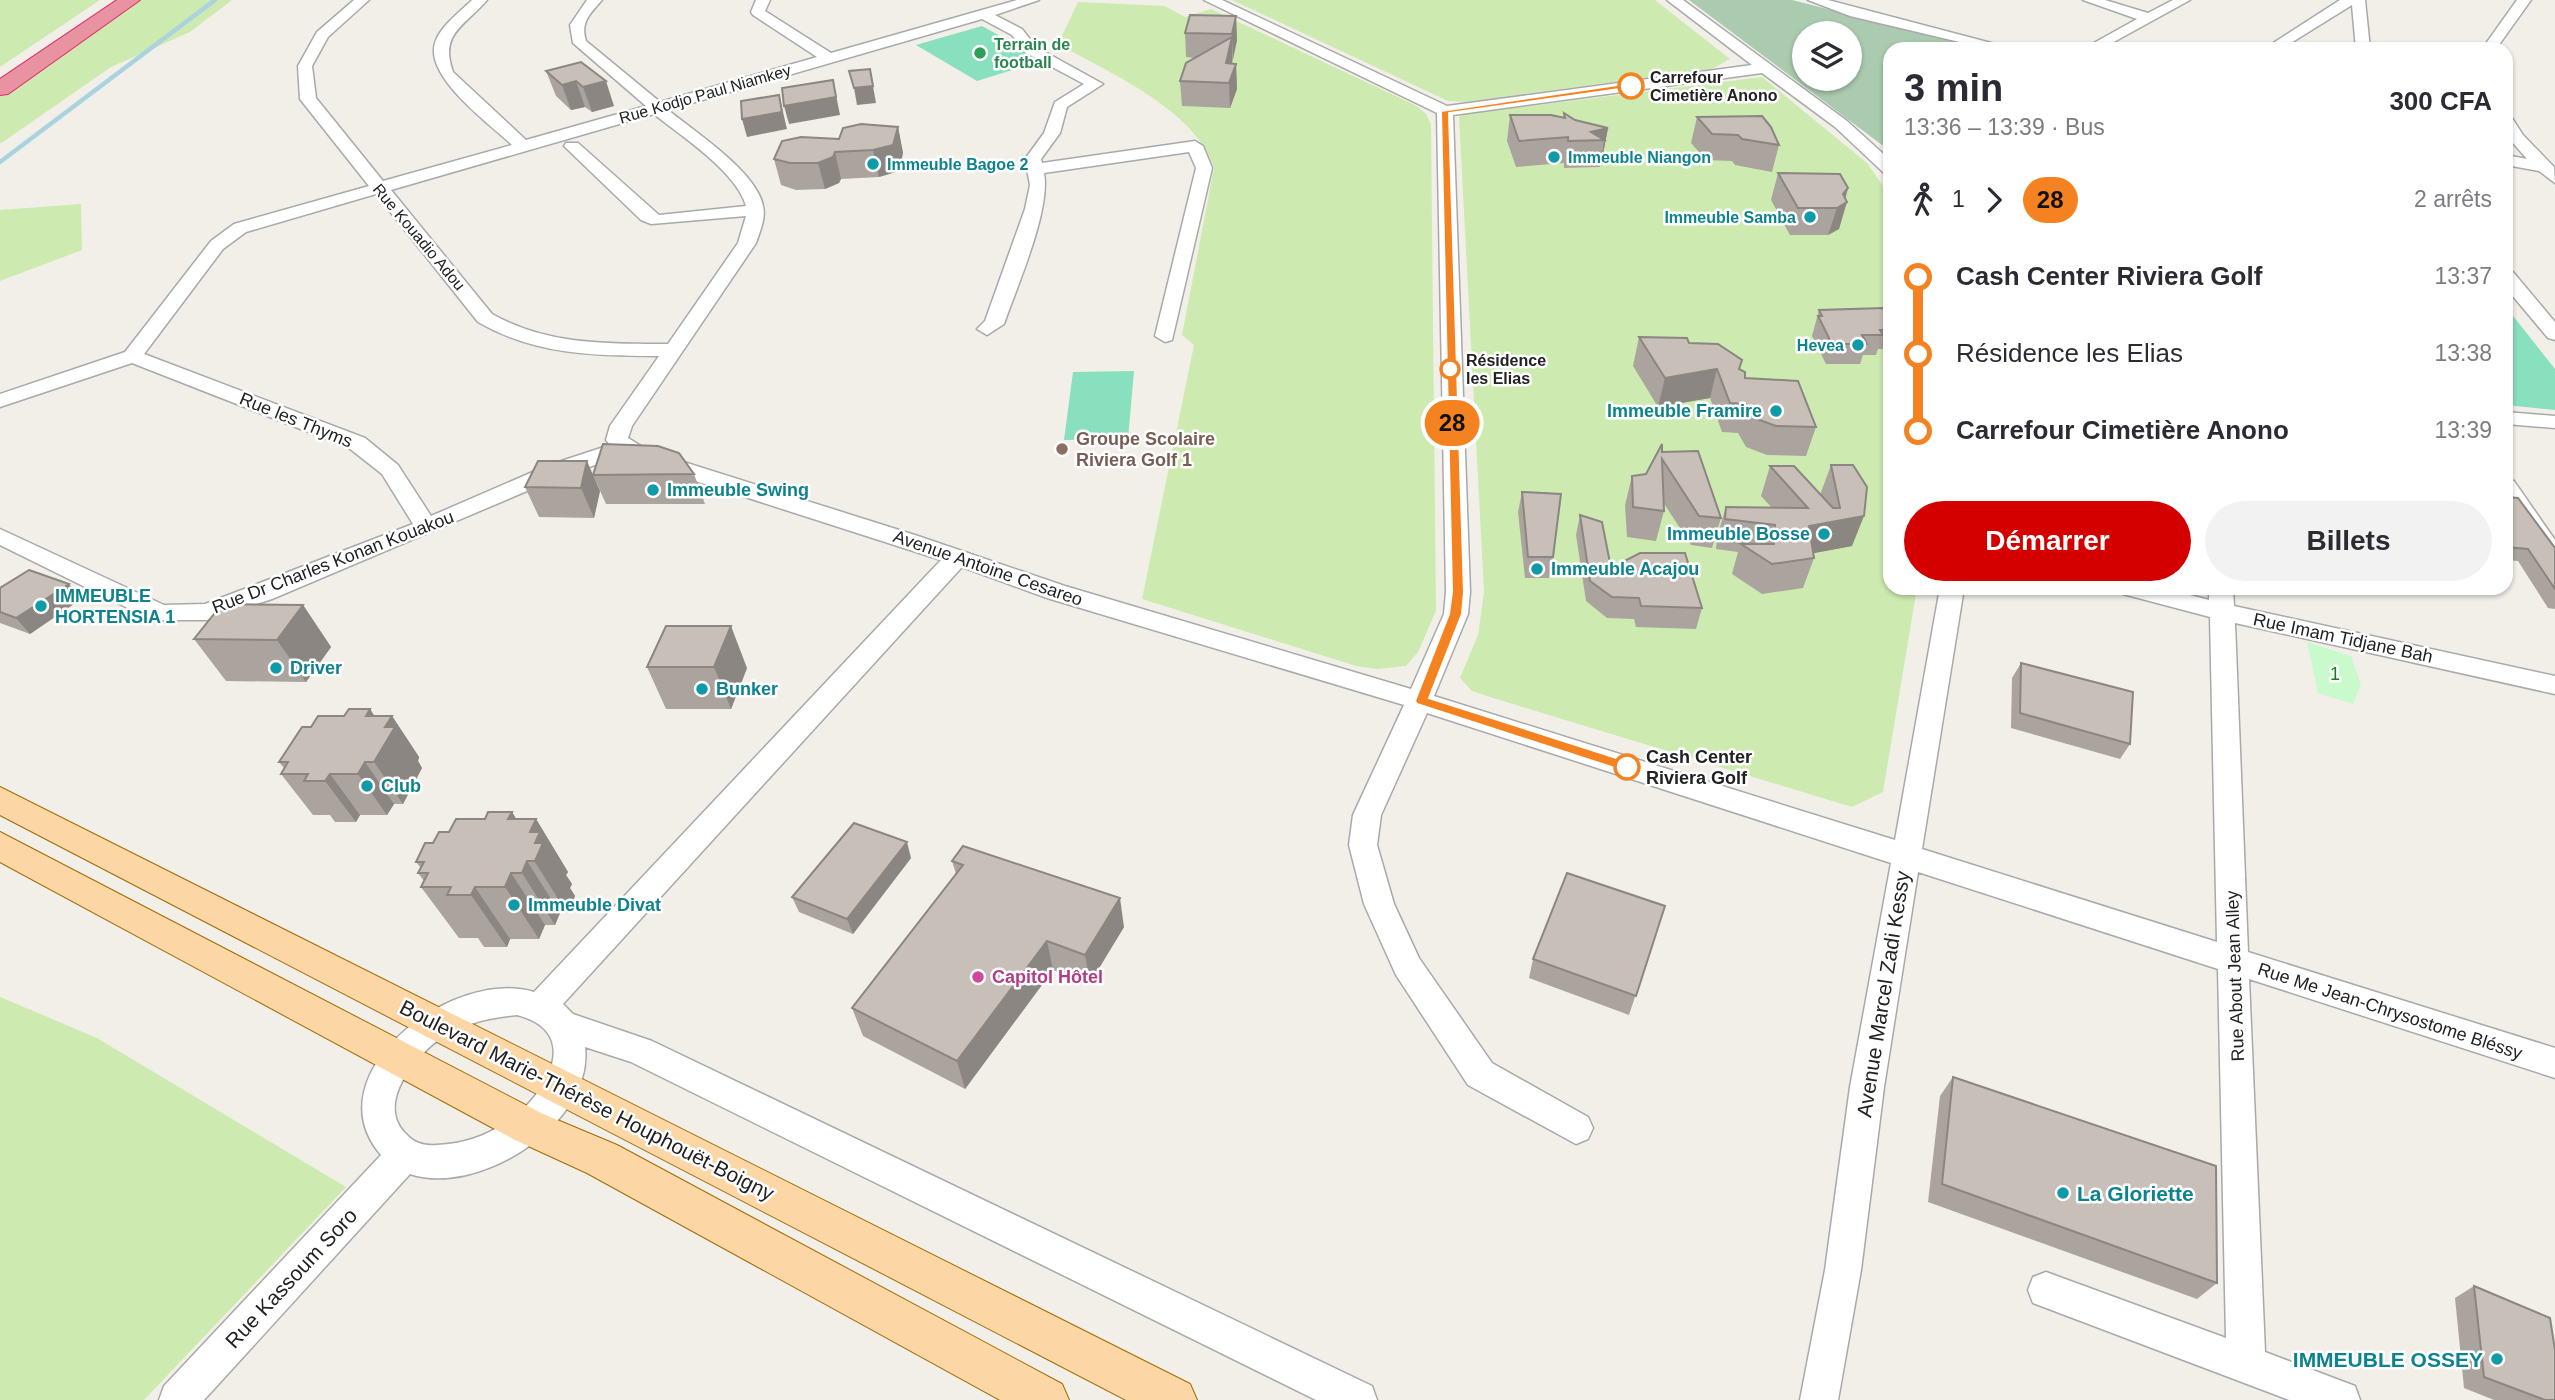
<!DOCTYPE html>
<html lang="fr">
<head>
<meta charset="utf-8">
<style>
	body { margin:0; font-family:Arial,sans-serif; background:#f2f2f3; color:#2b2b33; height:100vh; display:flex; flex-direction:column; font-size:26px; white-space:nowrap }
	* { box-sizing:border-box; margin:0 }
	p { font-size:23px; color:#7c7c81 }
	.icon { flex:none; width:38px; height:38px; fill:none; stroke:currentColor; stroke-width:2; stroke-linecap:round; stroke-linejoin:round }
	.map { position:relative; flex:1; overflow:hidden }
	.details { position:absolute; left:1883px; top:42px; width:630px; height:553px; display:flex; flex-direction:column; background:#fff; border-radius:21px; box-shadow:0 2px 5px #0004 }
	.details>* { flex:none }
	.badge { padding:0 14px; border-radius:23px; font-size:24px; line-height:46px }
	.tools { position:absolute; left:1792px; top:21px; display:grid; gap:14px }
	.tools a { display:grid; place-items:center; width:70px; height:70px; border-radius:50%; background:#fff; box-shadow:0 2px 5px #0004; font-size:35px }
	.map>.badge { position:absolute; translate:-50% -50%; box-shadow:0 0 0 4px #fff }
	.legs { display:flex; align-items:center; gap:10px; height:77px; padding:0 21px; font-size:23px }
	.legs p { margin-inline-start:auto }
	.overview { display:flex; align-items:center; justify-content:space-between; height:119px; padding:0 21px }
	h1 { font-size:38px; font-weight:600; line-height:52px }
	.cta { display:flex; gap:14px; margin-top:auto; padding:14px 21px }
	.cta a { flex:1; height:80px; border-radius:42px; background:#d40000; color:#fff; font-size:28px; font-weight:600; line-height:80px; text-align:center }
	.cta a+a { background:#f2f2f3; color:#2b2b33 }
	ul { padding:0 21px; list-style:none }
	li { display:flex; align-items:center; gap:24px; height:77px; font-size:26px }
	li i { display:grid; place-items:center; width:10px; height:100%; margin:0 9px; background:currentColor }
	li i::after { content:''; width:18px; height:18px; margin:-9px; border:5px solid; border-radius:50%; background:#fff }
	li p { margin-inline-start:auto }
	li:first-child i { background:linear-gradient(#0000 50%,currentColor 0) }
	li:last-child i { background:linear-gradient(currentColor 50%,#0000 0) }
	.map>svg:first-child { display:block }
</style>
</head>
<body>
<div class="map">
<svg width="2555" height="1400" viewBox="0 0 2555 1400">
	<rect width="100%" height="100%" fill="#f2efe9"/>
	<!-- grass -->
	<g fill="#cdebb0">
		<path d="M0 0H100L0 67Z"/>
		<path d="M133 0H232L190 32 111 67 0 144V93Z"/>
		<path d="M1232 0H1655L1730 59 1712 69 1464 102 1448 101Z"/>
		<path d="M1078 2 1165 6 1185 17 1211 9 1417 106 1426 114 1431 124 1436 611 1418 652 1406 666 1377 669 1356 666 1142 599 1194 345 1182 335 1214 168C1196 110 1108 72 1058 44Z"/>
		<path d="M1762 77 1867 163 1890 196V588H1917L1883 792 1852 807 1493 698 1472 691 1460 678 1478 635 1484 592 1459 117 1465 114Z"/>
		<path d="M81 204 82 250 0 281V210Z"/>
		<path d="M0 997 97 1038 346 1187 144 1400H0Z"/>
	</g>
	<!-- cemetery -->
	<path fill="#aacbaf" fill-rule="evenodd" d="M1689 0H1792L1984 49H1890V151ZM1804 33H1850V79H1804Z"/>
	<!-- park -->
	<path fill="#c8facc" d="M2307 642 2351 656 2361 685 2353 704 2318 693Z"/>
	<!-- pitch -->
	<g fill="#88e0be">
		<path d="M982 26 1044 60 977 81 916 45Z"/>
		<path d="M2506 307 2555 369V410L2506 405Z"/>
		<path d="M1134 371 1128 439 1064 440 1073 372Z"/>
	</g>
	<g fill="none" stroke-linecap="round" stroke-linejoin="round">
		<!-- stream -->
		<path stroke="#aad3df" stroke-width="4.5" d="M0 162 215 0"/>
		<!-- minor casing -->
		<g stroke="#a9a9a9" stroke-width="3">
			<g id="minor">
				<path d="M354 0H369L328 37 312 66 316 98 383 181 512 145C489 123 421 75 436 40 443 24 460 12 472 0H487C465 26 439 33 453 72L526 140 646 106 573 43 570 25 587 0H602C590 14 580 22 586 41L660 102 817 57 753 15 751 12 756 0H770L765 11 831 53 1017 0H1039L995 15 1022 29 1036 47 1103 84 1067 107 1060 133 1041 159 1042 163 1195 141 1203 146 1212 168 1172 340 1165 342 1155 336 1196 168 1189 152 1044 173C1051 210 1017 286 1004 324L987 335 977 329 985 321 1025 209 1030 185 1025 159 1044 133 1055 102 1084 84 1026 53 1012 35 982 19 668 110C695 132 757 172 763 206 766 218 760 231 756 243L632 426 628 438 649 451 918 536 1065 586 1411 689 1444 614 1446 592 1437 113 1204 0H1222L1447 106 1752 65 1667 0H1683L1847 121 1890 160V174L1884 173 1835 127 1762 73 1453 115 1470 592 1468 614 1434 696 1895 840 1940 588H1964L1922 849 2217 942 2210 617 2123 594 2120 588H2163L2209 600V588H2233L2234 606 2555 676V694L2235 623 2248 952 2555 1048V1078L2249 979 2265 1352 2355 1386 2360 1400H2289L2033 1303 2028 1290 2033 1277 2046 1272 2226 1338 2218 969 1918 872 1884 1087 1861 1270 1838 1400H1800L1825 1270 1850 1087 1891 863 1427 713 1381 815 1377 845 1394 904 1419 958 1492 1063 1588 1117 1593 1128 1588 1139 1576 1144 1468 1085 1396 975 1364 904 1349 845 1353 815 1404 705 1047 598 962 567 563 1004 573 1014 652 1041 1372 1386 1377 1400H1316L631 1062 585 1047C594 1124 478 1197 410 1174L204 1400H159L164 1386 381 1155C311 1074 454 967 534 992L941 560 633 461 625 455 565 475 272 599 207 620H152L0 545V529L164 605 205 604 413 524 382 474 349 448 132 363 0 407V394L125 352 211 241 234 224 369 186 300 99 298 66 317 32ZM654 114C681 136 737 172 746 206L659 215 578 143H566L564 146 641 220 651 224 746 216 738 243 668 344C606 344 547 345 492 314L391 190ZM376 194 478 322C535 355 596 356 659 356L610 426 606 440 610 445 549 465 431 516 398 465 365 438 144 354 223 249 246 232ZM517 1015C584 1032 546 1096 507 1122 486 1136 463 1144 437 1145 422 1146 414 1143 404 1132 377 1102 415 1056 441 1038 464 1023 489 1018 517 1015Z"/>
				<path d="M1808 0H1828L2014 49H1989L1850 16Z"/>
				<path d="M2083 0H2105L2148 13 2173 0H2190L2101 49H2083L2137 19Z"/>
				<path d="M2340 0H2365L2370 49H2356L2352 5 2281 49H2264Z"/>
				<path d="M2517 0H2531L2496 49H2482Z"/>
				<path d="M2506 116 2512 118 2523 135 2554 167 2555 183 2539 171 2506 165V155L2527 159 2506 135Z"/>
				<path d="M2506 270 2513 272 2555 322V340L2548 338 2506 288Z"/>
				<path d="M2506 412 2555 416V428L2506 424Z"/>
				<path d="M2506 479 2514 481 2555 540V566L2547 563 2506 503Z"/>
			</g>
		</g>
		<!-- major casing -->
		<g stroke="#a06b00" stroke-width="2">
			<g id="major">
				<path d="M0 787 1190 1384 1197 1400H1126L0 815Z"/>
				<path d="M0 832 543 1114 617 1145 1062 1384 1069 1400H1000L587 1173 515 1140 0 862Z"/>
			</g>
		</g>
		<!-- highway casing -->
		<g stroke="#dc2a67" stroke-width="2">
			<path id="highway" d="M117 0H140L8 94 0 95V79Z"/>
		</g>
		<!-- minor -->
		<use href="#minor" fill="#fff" fill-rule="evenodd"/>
		<!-- major -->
		<use href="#major" fill="#fcd6a4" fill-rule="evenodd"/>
		<!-- highway -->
		<use href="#highway" fill="#e892a2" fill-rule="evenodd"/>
	</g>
	<!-- wall -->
	<g fill="#aba49e">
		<path d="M1236 16 1237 40 1232 64H1236L1237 89 1230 108 1182 106 1180 81 1195 58 1186 57 1185 33Z"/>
		<path d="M581 62 614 106 592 112 585 107 571 110 556 96 546 71Z"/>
		<path d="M1564 113 1575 120 1608 128 1603 154H1602L1600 167 1564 168V163L1516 167 1507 141 1510 115 1563 118Z"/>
		<path d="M1697 117 1779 145 1772 172 1735 165 1732 161 1706 160 1691 143Z"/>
		<path d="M898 127 903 153 899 171 879 177 841 179 839 183 825 189 796 190 781 185 774 159 839 139Z"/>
		<path d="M1778 173 1848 188 1839 229 1828 235H1790L1771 200Z"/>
		<path d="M1819 310 1890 319V346L1889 349H1878L1876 355H1863L1860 364H1826L1812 336Z"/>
		<path d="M1639 337 1689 343 1745 378 1816 427 1806 456 1767 455 1746 447 1738 433 1722 432 1710 398 1658 407 1633 366Z"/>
		<path d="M1662 452 1721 518 1712 548 1691 545 1663 502 1664 511 1656 541 1627 537 1625 505 1632 476 1646 474Z"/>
		<path d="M538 461 600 491 594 518 539 517 525 487Z"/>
		<path d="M1831 465 1852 546 1813 553 1814 558 1803 588 1762 594 1732 574 1738 552 1716 549 1717 537 1726 507 1772 508 1761 496 1770 466 1820 495Z"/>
		<path d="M694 474 705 504H606L593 475Z"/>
		<path d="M1522 492 1553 557 1549 578H1525L1518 512Z"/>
		<path d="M2506 497 2555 548V609L2548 608 2518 561 2506 560Z"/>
		<path d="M1580 515 1611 568 1702 608 1696 629 1636 627 1634 619 1607 618 1586 601 1576 535Z"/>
		<path d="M0 588 81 599 30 634 0 623Z"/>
		<path d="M303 605 331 647 306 682 226 681 194 639Z"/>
		<path d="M2021 663 2130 744 2120 759 2011 728 2012 678Z"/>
		<path d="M647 667 747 668 731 709H666Z"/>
		<path d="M370 709 374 716H392L419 757 418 761 422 768 403 804H394L387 815H360L356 822H335L330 815H313L281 774 284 768 279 762 311 727Z"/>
		<path d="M512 812 516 819H536L568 872 566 875 572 884 570 888 575 896 567 913H560L555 925H545L539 939H510L507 947H484L478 938H459L421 887 424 881 418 873 421 868 416 862 433 843 449 832Z"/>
		<path d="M911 858 853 934 799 912 792 897Z"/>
		<path d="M952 861 1124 927 1090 983 1053 970 965 1089 863 1036 852 1008 956 874Z"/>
		<path d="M1665 906 1629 1015 1529 978 1533 959Z"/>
		<path d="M1953 1077 2217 1283 2197 1299 1928 1202 1940 1096Z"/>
		<path d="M2474 1286 2555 1400H2494L2464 1388 2455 1298Z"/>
	</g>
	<!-- shaded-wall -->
	<g fill="#8b8681">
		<path d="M1236 16 1237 40 1233 59 1232 34Z"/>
		<path d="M1232 37V62L1228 83 1226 63Z"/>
		<path d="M1236 64 1237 89 1230 108 1229 83Z"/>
		<path d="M870 69 876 103 857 105 854 88Z"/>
		<path d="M833 80 840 115 789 124 784 106Z"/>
		<path d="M576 81 585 107 571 110 562 85Z"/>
		<path d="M606 81 614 106 592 112 583 87Z"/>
		<path d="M779 95 787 129 747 137 742 119Z"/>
		<path d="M898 127 903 153 899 171 879 177 873 150Z"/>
		<path d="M1608 128 1603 154H1602L1604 140 1591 132Z"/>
		<path d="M835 152 841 179 839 183 825 189 818 163Z"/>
		<path d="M1848 188 1843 204 1847 202 1839 229 1828 235 1837 208 1843 194Z"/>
		<path d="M1717 369 1710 398 1658 407 1665 378Z"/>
		<path d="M587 461 600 491 594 518 581 488Z"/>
		<path d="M1864 516 1852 546 1799 556 1809 526Z"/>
		<path d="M69 584 81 599 30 634 16 618Z"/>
		<path d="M303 605 331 647 306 682 277 640Z"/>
		<path d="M731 626 747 668 731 709 714 667Z"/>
		<path d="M370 709 388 737 385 727 392 716 419 757 418 761 422 768 403 804 374 762 366 716Z"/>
		<path d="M365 762 394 804 387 815 358 774Z"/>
		<path d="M330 774 360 815 356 822 325 781Z"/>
		<path d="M512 812 538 855 530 832 536 819 568 872 566 875 572 884 570 888 575 896 567 913 508 819Z"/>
		<path d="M907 842 911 858 853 934 847 919Z"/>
		<path d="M527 861 560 913 555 925 522 873Z"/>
		<path d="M511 873 545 925 539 939 505 887Z"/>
		<path d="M475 887 510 939 507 947 471 895Z"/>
		<path d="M1120 898 1124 927 1090 983 1085 955Z"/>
		<path d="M1047 941 1053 970 965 1089 957 1061Z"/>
	</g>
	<!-- building -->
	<g fill="#c7bfb8" stroke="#8b8681" stroke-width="2">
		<path d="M1190 15 1236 16 1232 34 1185 33Z"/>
		<path d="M1232 37 1226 63 1236 64 1229 83 1180 81 1186 63Z"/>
		<path d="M581 62 606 81 583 87 576 81 562 85 546 71Z"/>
		<path d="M870 69 873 86 854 88 849 71Z"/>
		<path d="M833 80 836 97 784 106 782 88Z"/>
		<path d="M779 95 782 112 742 119 741 101Z"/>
		<path d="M1564 113 1575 120 1608 128 1591 132 1604 140 1568 141V137L1519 141 1510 115H1551L1565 118Z"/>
		<path d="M1762 116 1771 127 1779 145 1742 139 1738 135 1712 134 1697 117Z"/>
		<path d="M861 124 898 127 893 145 873 150 835 152 833 157 818 163H790L774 159 782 141 801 137 839 139 843 128Z"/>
		<path d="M1778 173 1840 174 1848 188 1843 194 1847 202 1837 208H1798Z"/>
		<path d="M1884 308 1890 319V330H1880L1883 335H1862L1867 344H1832L1818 316H1822L1819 310Z"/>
		<path d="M1639 337 1687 338 1689 343 1718 344 1742 360 1739 369 1745 372V378L1798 381 1816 427 1776 426 1754 418 1746 404 1730 403 1717 369 1665 378Z"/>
		<path d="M603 444 658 446 679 453 694 474 593 475Z"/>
		<path d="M1662 444V452L1698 451 1721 518 1699 516 1662 459 1664 511 1633 507 1632 476 1646 474Z"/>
		<path d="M538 461H587L581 488 525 487Z"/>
		<path d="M1831 465H1853L1867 487 1864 516 1809 526 1814 558 1772 564 1741 544H1774L1775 525 1725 519 1726 507 1808 508 1770 466H1794L1833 508H1840Z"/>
		<path d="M1522 492 1561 494 1553 557H1528Z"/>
		<path d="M2506 497 2518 498 2555 548V589L2528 549 2506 547Z"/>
		<path d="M1580 515 1602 522 1611 568 1640 553H1685L1702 608 1641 606 1639 598 1612 597 1590 581Z"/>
		<path d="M29 570 69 584 16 618 0 612V588Z"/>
		<path d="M222 604 303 605 277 640 194 639Z"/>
		<path d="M666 626H731L714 667H647Z"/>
		<path d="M2021 663 2133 692 2130 744 2020 713Z"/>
		<path d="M349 709H370L366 716H392L385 727H395L374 762H365L358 774H330L325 781H304L308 774H281L288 762H279L302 727H311L318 716H344Z"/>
		<path d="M488 812H512L508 819H536L530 832H540L535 843H543L535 861H527L522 873H511L505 887H475L471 895H447L451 887H421L428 873H418L424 862H416L425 843H433L439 832H449L456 819H485Z"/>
		<path d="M854 823 907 842 847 919 792 897Z"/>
		<path d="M963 846 1120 898 1085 955 1047 941 957 1061 852 1008 963 865 952 861Z"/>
		<path d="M1567 873 1665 906 1636 996 1533 959Z"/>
		<path d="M1953 1077 2216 1166 2217 1283 1942 1184Z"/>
		<path d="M2474 1286 2550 1318 2555 1350V1400H2545L2484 1377Z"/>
	</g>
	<!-- line-1 -->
	<path fill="#f58220" stroke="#fff" stroke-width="2" d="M1631 83 1634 87 1449 113 1464 592 1462 614 1429 698 1632 763 1634 767 1627 772 1417 704 1415 701 1449 614 1452 592 1441 111Z"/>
	<!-- markers -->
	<circle fill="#2e9e5b" stroke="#fff" stroke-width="2.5" cx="980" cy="53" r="7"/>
	<g fill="#fff" stroke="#f58220" stroke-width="3.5">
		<circle cx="1631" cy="86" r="12"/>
		<circle cx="1450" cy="369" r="9"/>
		<circle cx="1627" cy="767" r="12"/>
	</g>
	<g fill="#0f9aa8" stroke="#fff" stroke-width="2.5">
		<circle cx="1554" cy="157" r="7"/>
		<circle cx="873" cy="164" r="7"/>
		<circle cx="1810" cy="217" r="7"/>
		<circle cx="1858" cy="345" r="7"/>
		<circle cx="1776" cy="411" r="7"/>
		<circle cx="653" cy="490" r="7"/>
		<circle cx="1824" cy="534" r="7"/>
		<circle cx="1537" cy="569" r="7"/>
		<circle cx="41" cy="606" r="7"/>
		<circle cx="276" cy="668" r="7"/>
		<circle cx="702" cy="689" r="7"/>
		<circle cx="367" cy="786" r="7"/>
		<circle cx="514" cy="905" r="7"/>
		<circle cx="2063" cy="1193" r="7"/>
		<circle cx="2497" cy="1359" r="7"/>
	</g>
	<circle fill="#8d6e63" stroke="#fff" stroke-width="2.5" cx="1062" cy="449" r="7"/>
	<circle fill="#d1479c" stroke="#fff" stroke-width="2.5" cx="978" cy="977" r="7"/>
	<g text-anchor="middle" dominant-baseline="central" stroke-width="5" stroke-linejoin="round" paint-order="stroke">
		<!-- far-leisure labels -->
		<g font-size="16" font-weight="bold" fill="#27864d" stroke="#fff" text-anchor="start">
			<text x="994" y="44">Terrain de<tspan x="994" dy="18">football</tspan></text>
		</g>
		<!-- far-stop labels -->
		<g font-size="16" font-weight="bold" fill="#222" stroke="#fff" text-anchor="start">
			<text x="1650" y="77">Carrefour<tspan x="1650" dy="18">Cimetière Anono</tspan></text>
			<text x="1466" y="360">Résidence<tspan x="1466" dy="18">les Elias</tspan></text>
		</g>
		<!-- far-street labels -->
		<g font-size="16" fill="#222" stroke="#fff">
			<text transform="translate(705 94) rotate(-16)">Rue Kodjo Paul Niamkey</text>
			<text transform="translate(419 237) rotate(50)">Rue Kouadio Adou</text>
		</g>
		<!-- far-culture labels -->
		<g font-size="16" font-weight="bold" fill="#0d838f" stroke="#fff" text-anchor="start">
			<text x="1568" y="157">Immeuble Niangon</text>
			<text x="887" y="164">Immeuble Bagoe 2</text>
			<text x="1796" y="217" text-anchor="end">Immeuble Samba</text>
			<text x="1844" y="345" text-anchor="end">Hevea</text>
		</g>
		<!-- culture labels -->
		<g font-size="18" font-weight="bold" fill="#0d838f" stroke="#fff" text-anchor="start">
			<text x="1762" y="411" text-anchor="end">Immeuble Framire</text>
			<text x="667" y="490">Immeuble Swing</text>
			<text x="1810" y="534" text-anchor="end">Immeuble Bosse</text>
			<text x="1551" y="569">Immeuble Acajou</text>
			<text x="55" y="596">IMMEUBLE<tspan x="55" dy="21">HORTENSIA 1</tspan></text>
			<text x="290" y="668">Driver</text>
			<text x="716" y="689">Bunker</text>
			<text x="381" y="786">Club</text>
			<text x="528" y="905">Immeuble Divat</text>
		</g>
		<!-- street labels -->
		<g font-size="18" fill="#222" stroke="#fff">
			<text transform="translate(296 420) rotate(22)">Rue les Thyms</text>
			<text transform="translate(333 562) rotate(-21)">Rue Dr Charles Konan Kouakou</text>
			<text transform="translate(988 568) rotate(19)">Avenue Antoine Cesareo</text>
			<text transform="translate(2343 638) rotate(12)">Rue Imam Tidjane Bah</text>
			<text transform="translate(2235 976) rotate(-92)">Rue About Jean Alley</text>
			<text transform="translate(2390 1011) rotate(18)">Rue Me Jean-Chrysostome Bléssy</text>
		</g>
		<!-- education labels -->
		<g font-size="18" font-weight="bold" fill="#785e54" stroke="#fff" text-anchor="start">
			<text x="1076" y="439">Groupe Scolaire<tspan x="1076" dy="21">Riviera Golf 1</tspan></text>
		</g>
		<!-- park labels -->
		<g font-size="18" fill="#0c8416" stroke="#fff">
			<text x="2335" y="674">1</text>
		</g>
		<!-- stop labels -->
		<g font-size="18" font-weight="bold" fill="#222" stroke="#fff" text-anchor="start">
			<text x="1646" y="757">Cash Center<tspan x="1646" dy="21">Riviera Golf</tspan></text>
		</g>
		<!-- hotel labels -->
		<g font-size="18" font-weight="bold" fill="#b23c85" stroke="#fff" text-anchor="start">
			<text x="992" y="977">Capitol Hôtel</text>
		</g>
		<!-- near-street labels -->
		<g font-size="21" fill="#222" stroke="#fff">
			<text transform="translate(1883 994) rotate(-81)">Avenue Marcel Zadi Kessy</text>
			<text transform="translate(587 1100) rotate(27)">Boulevard Marie-Thérèse Houphouët-Boigny</text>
			<text transform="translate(291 1278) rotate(-47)">Rue Kassoum Soro</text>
		</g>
		<!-- near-culture labels -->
		<g font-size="21" font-weight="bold" fill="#0d838f" stroke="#fff" text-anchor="start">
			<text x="2077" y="1193">La Gloriette</text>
			<text x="2483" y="1359" text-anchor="end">IMMEUBLE OSSEY</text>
		</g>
	</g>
</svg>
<div class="tools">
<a><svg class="icon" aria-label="layers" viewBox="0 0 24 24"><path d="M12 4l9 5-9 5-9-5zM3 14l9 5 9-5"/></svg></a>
</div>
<b class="badge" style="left:1452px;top:423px;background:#f58220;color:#111">28</b>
<section class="details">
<div class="overview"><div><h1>3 min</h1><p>13:36 – 13:39 · Bus</p></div><b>300 CFA</b></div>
<div class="legs"><svg class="icon" aria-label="walk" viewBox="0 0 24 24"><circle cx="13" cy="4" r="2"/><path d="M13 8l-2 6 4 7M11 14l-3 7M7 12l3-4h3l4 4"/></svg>1<svg class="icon" aria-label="forward" viewBox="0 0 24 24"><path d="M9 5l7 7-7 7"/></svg><b class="badge" style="background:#f58220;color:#111">28</b><p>2 arrêts</p></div>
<ul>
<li><i style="color:#f58220"></i><b>Cash Center Riviera Golf</b><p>13:37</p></li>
<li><i style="color:#f58220"></i><span>Résidence les Elias</span><p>13:38</p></li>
<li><i style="color:#f58220"></i><b>Carrefour Cimetière Anono</b><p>13:39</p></li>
</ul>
<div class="cta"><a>Démarrer</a><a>Billets</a></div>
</section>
</div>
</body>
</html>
